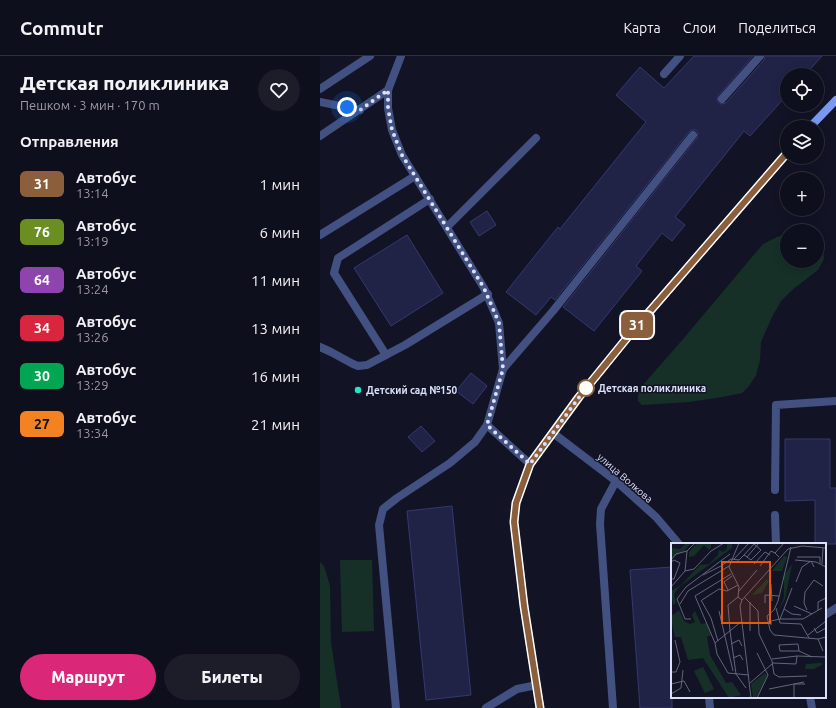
<!DOCTYPE html>
<html lang="ru">
<head>
<meta charset="utf-8">
<style>
	body { margin:0; font-family:Ubuntu,sans-serif; background:#1c1d29; color:#f1f3f6; height:100vh; display:flex; flex-direction:column; font-size:15px; white-space:nowrap }
	* { box-sizing:border-box; margin:0 }
	p { font-size:13px; color:#9b9ca3 }
	.icon { flex:none; width:22px; height:22px; fill:none; stroke:currentColor; stroke-width:2; stroke-linecap:round; stroke-linejoin:round }
	.map { position:relative; flex:1; overflow:hidden }
	.panel { display:flex; flex-direction:column; background:#0e0f1c; width:320px }
	.panel>* { flex:none }
	.badge { padding:0 8px; border-radius:6px; font-size:14px; line-height:26px }
	.tools { position:absolute; left:460px; top:12px; display:grid; gap:8px }
	.tools a { display:grid; place-items:center; width:44px; height:44px; border-radius:50%; background:#0e0f1c; box-shadow:0 2px 10px #0003,0 0 0 1px #2e2f3b; font-size:20px }
	.you { position:absolute; width:20px; height:20px; margin:-10px; border:3px solid #fff; border-radius:50%; background:#1a73e8; box-shadow:0 0 0 6px #1a73e833 }
	.map>.badge { position:absolute; translate:-50% -50%; box-shadow:0 0 0 2px #fff }
	h2 { padding:0 20px; font-size:15px; line-height:36px }
	.round { display:grid; place-items:center; flex:none; width:42px; height:42px; border-radius:21px; background:#1c1d29 }
	.headline { display:flex; align-items:center; justify-content:space-between; height:68px; padding:0 20px }
	h1 { font-size:19px; font-weight:800; line-height:30px }
	.button { display:flex; gap:8px; margin-top:auto; padding:8px 20px }
	.button a { flex:1; height:46px; border-radius:24px; background:#db2777; color:#fff; font-size:16px; font-weight:800; line-height:46px; text-align:center }
	.button a+a { background:#1c1d29; color:#f1f3f6 }
	ul { padding:0; list-style:none }
	li { display:flex; align-items:center; gap:12px; height:48px; padding:0 20px }
	li div { flex:1 }
	li b { display:block; font-size:15px }
	li em { font-style:normal }
	li .badge { min-width:44px; font-weight:700; text-align:center }
	header { display:flex; align-items:center; gap:24px; box-sizing:border-box; height:56px; padding:0 20px; background:#0e0f1c; border-bottom:1px solid #2e2f3b }
	header strong { font-size:19px }
	nav { display:flex; gap:22px; margin-inline-start:auto; font-size:14px }
	main { display:flex; flex:1; min-height:0 }
	.map>svg:first-child { display:block }
</style>
</head>
<body>
<header>
<strong>Commutr</strong>
<nav><a>Карта</a><a>Слои</a><a>Поделиться</a></nav>
</header>
<main>
<section class="panel">
<div class="headline"><div><h1>Детская поликлиника</h1><p>Пешком · 3 мин · 170 m</p></div><a class="round"><svg class="icon" aria-label="heart" viewBox="0 0 24 24"><path d="M12 20l-8-8c-3-5 5-10 8-4 3-6 11-1 8 4z"/></svg></a></div>
<h2>Отправления</h2>
<ul>
<li><span class="badge" style="background:#8b5e3c;color:#fff">31</span><div><b>Автобус</b><p>13:14</p></div><em>1 мин</em></li>
<li><span class="badge" style="background:#6b8e23;color:#fff">76</span><div><b>Автобус</b><p>13:19</p></div><em>6 мин</em></li>
<li><span class="badge" style="background:#8e44ad;color:#fff">64</span><div><b>Автобус</b><p>13:24</p></div><em>11 мин</em></li>
<li><span class="badge" style="background:#d7263d;color:#fff">34</span><div><b>Автобус</b><p>13:26</p></div><em>13 мин</em></li>
<li><span class="badge" style="background:#00a651;color:#fff">30</span><div><b>Автобус</b><p>13:29</p></div><em>16 мин</em></li>
<li><span class="badge" style="background:#f58220;color:#111">27</span><div><b>Автобус</b><p>13:34</p></div><em>21 мин</em></li>
</ul>
<div class="button"><a>Маршрут</a><a>Билеты</a></div>
</section>
<div class="map">
<svg width="516" height="652" viewBox="0 0 516 652">
	<rect width="100%" height="100%" fill="#121426"/>
	<!-- green -->
	<g fill="#163028">
		<path d="M467 178V205H497V182L502 185 504 203 498 214 472 234 461 245 452 261 441 286 440 304 436 319 429 330 422 337 402 341 369 346 322 349 318 345V339L322 330 364 282 443 188 457 181Z"/>
		<path d="M20 504H52L54 575 22 576Z"/>
		<path d="M0 506 4 510 10 530 11 586 21 652H0Z"/>
	</g>
	<!-- building -->
	<g fill="#202345" stroke="#34396f">
		<path d="M374 0H433L398 40 397 45 401 48 406 47 444 4 445 0H502L485 19H467V39L430 80 424 75 355 161 365 169 352 185 342 177 316 210 322 215 274 275 243 251 377 82 378 77 376 74H371L369 76 235 244 231 241 216 259 186 236 238 171 240 173 326 66 296 39 320 11 344 32Z"/>
		<path d="M167 155 176 169 159 180 150 166Z"/>
		<path d="M87 179 123 237 71 270 34 212Z"/>
		<path d="M151 317 167 330 153 348 136 335Z"/>
		<path d="M101 370 115 385 102 396 88 381Z"/>
		<path d="M465 383H510V432H516V488H495V444L465 445Z"/>
		<path d="M132 450 151 639 106 644 87 455Z"/>
		<path d="M352 511V652H320L310 514Z"/>
	</g>
	<g fill="none" stroke-linecap="round" stroke-linejoin="round">
		<!-- service -->
		<g stroke="#425181" stroke-width="8">
			<path d="M81 0 68 34V52L72 74 82 99 164 232 179 267 183 313 167 369 210 408"/>
			<path d="M344 18 360 0"/>
			<path d="M0 33 50 0"/>
			<path d="M402 43 440 0"/>
			<path d="M0 46 40 54"/>
			<path d="M0 80 68 34"/>
			<path d="M127 171 216 82"/>
			<path d="M0 179 95 120"/>
			<path d="M0 291 11 296 33 308 38 310 47 309 85 289 168 238"/>
			<path d="M66 299 14 217 18 202 110 143"/>
			<path d="M183 313 233 255 373 79"/>
			<path d="M233 377 296 425 336 461 359 488"/>
			<path d="M455 434 456 349 516 345"/>
			<path d="M455 459 456 488"/>
			<path d="M389 641 390 652"/>
			<path d="M76 652 59 469 63 453 77 442 130 407 155 386 167 369"/>
			<path d="M166 652 197 633 217 629"/>
			<path d="M293 652 280 468 281 453 296 425"/>
		</g>
		<!-- minor -->
		<g stroke="#425181" stroke-width="8">
			<path d="M505 559 516 552"/>
			<path d="M490 641 492 652"/>
		</g>
		<!-- secondary -->
		<g stroke="#7b99f2" stroke-width="8">
			<path d="M490 71 516 44"/>
			<path d="M220 652 204 550 194 466 196 447 210 408 259 341 311 277 467 97"/>
		</g>
	</g>
	<g fill="none" stroke-linecap="round" stroke-linejoin="round">
		<!-- line casing -->
		<g stroke="#fff" stroke-width="9">
			<path id="line" d="M220 652 204 550 194 466 196 447 210 408 259 341 311 277 467 97"/>
		</g>
		<!-- line -->
		<use href="#line" stroke="#8b5e3c" stroke-width="6"/>
		<!-- walk -->
		<path stroke="#dbe0fb" stroke-width="4" stroke-dasharray="0 7.2" d="M27 51 40 54 68 34V52L72 74 82 99 164 232 179 267 183 313 167 369 210 408 266 332"/>
	</g>
	<!-- markers -->
	<circle fill="#fff" stroke="#8b5e3c" stroke-width="2" cx="266" cy="332" r="8"/>
	<circle fill="#1ae9c5" stroke="#121426" stroke-width="1.5" cx="38" cy="334" r="4"/>
	<g text-anchor="middle" dominant-baseline="central" stroke-width="3" stroke-linejoin="round" paint-order="stroke">
		<!-- stop labels -->
		<g font-size="10" font-weight="bold" fill="#dbe0fb" stroke="#121426" text-anchor="start">
			<text x="278" y="332">Детская поликлиника</text>
		</g>
		<!-- poi labels -->
		<g font-size="10" font-weight="bold" fill="#dbe0fb" stroke="#121426" text-anchor="start">
			<text x="46" y="334">Детский сад №150</text>
		</g>
		<!-- street labels -->
		<g font-size="10" fill="#dbe0fb" stroke="#121426">
			<text transform="translate(305 422) rotate(41)">улица Волкова</text>
		</g>
	</g>
	<!-- overview -->
	<g transform="translate(351 487)">
		<rect width="155" height="155" fill="#121426"/>
		<path d="M15 0H20L13 8 0 15V5L9 6ZM26 0H40V5L38 7 33 2 23 13 18 14V9ZM56 0H61V5L8 44 3 51 5 60 2 62 0 48 10 42 29 22 38 21 47 12 48 7 52 9 56 6ZM113 13 116 14 111 28H101ZM121 21 114 56 107 69 113 54V33ZM96 36 98 38 91 50 81 52ZM8 67 13 78 19 81 24 79 21 72 24 68 30 81 35 80 40 92 36 94 39 112 55 140 61 139 70 152 58 155 32 115 17 117 10 94H4L0 76V69L2 72ZM135 121 150 120 152 121 143 126H134ZM32 124 43 146 34 150 23 128ZM94 130 96 133 85 154H82L80 141Z" fill="#163028"/>
		<path fill="none" stroke="#62667b" stroke-width="1" d="M68 0 58 24 68 44 67 54 71 57M120 4 107 58 103 67 96 73 99 87 103 92 147 96 155 94M73 12 83 1M76 14 80 17 90 7 82 0M108 14 104 10 113 0M126 14H149V20M63 16 78 0M0 17 5 11 16 8 24 0M124 17 145 19 155 24M0 19 3 17 9 20 3 36H0M83 21 94 9 99 12M151 21 152 5M50 23 60 16 68 17 73 12 76 14 88 0M89 23 100 8 104 10M14 28 23 26 40 8 53 0M32 32 50 23M125 39 131 24 140 18 143 24M100 41 101 58M0 44 14 28 16 8M57 47 53 39 61 33M68 48 86 27M67 54 57 62 59 88 65 131 75 145M73 54 87 68 88 91 101 118 103 131 108 134 136 133M30 57 40 75 47 98M31 57 48 46 56 48 67 42M79 59V88M94 60V52L108 53M9 61 17 48 58 23M123 63 141 71M105 65 109 80 130 81 138 95M113 66 121 45M136 67 133 60 134 49 143 37 152 43M147 67V59L155 55M48 68 62 128M20 76H14L6 56 15 44 59 11M109 76H132L151 65M71 78 44 100 46 111 57 130 78 132M100 82V78L109 76 113 66 121 71 130 72M143 85 146 90 155 85M137 92 155 78M147 96 152 108M44 100 24 53 60 31M60 101 68 97 71 103M128 108 127 101 108 102 109 108H128L141 114M62 115 69 112 72 117M101 116 126 113M101 120 125 121 126 113 155 114M0 129H5L9 119 4 97M79 140 101 121M0 141 13 138 19 149M98 146 133 139M0 151 10 145 12 127M80 155 69 63 71 57 117 6 131 3 155 5M86 155 97 132 86 110M123 155V141H134"/>
		<path fill="#e8590c" fill-opacity="0.15" stroke="#e8590c" stroke-width="2" d="M51 19H99V80H51Z"/>
		<rect width="155" height="155" fill="none" stroke="#dbe0fb" stroke-width="2"/>
	</g>
</svg>
<div class="tools">
<a><svg class="icon" aria-label="locate" viewBox="0 0 24 24"><circle cx="12" cy="12" r="6"/><path d="M12 2v4M12 18v4M2 12h4M18 12h4"/></svg></a>
<a><svg class="icon" aria-label="layers" viewBox="0 0 24 24"><path d="M12 4l9 5-9 5-9-5zM3 14l9 5 9-5"/></svg></a>
<a>+</a>
<a>−</a>
</div>
<div class="you" style="left:27px;top:51px"></div>
<b class="badge" style="left:317px;top:269px;background:#8b5e3c;color:#fff">31</b>
</div>
</main>
</body>
</html>
